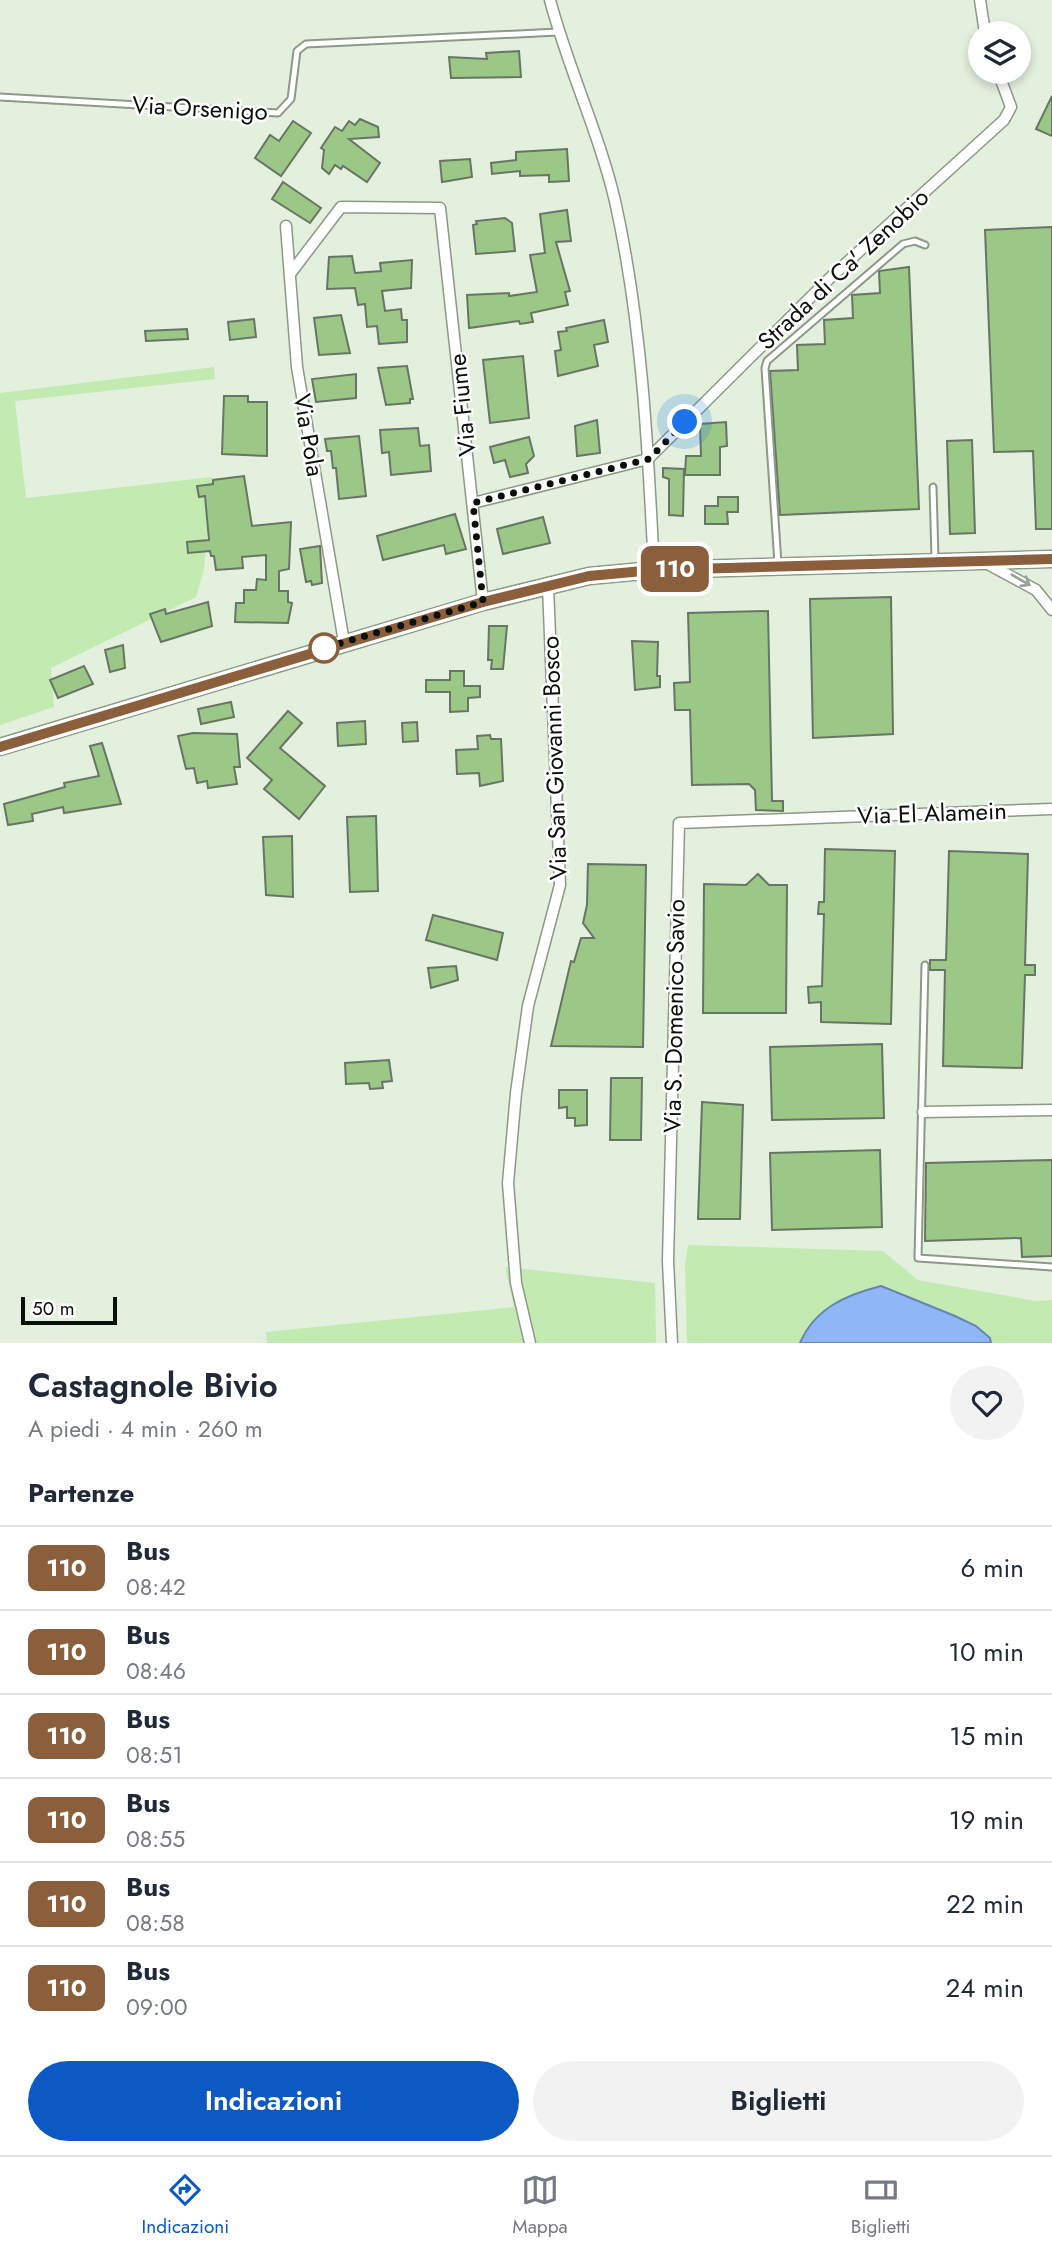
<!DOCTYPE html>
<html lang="it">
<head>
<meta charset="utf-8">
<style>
	body { margin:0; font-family:Jost,sans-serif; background:#f2f2f3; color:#1f2937; height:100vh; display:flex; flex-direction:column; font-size:26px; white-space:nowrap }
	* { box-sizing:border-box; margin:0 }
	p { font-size:23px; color:#747a83 }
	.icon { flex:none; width:38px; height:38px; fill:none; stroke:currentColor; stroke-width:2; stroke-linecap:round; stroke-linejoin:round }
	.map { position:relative; height:1343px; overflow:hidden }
	.drawer { display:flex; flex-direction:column; background:#fff; flex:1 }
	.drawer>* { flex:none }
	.badge { padding:0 14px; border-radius:10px; font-size:24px; line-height:46px }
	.buttons { position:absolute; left:968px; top:21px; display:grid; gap:14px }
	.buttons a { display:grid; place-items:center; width:63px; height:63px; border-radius:50%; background:#fff; box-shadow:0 4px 10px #0003; font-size:35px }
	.scale { position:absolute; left:21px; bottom:18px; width:96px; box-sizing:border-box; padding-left:7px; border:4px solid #0a0f09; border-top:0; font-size:19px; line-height:24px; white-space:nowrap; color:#0a0f09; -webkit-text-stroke:5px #fff; paint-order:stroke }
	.you { position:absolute; width:35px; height:35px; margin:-18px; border:5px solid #fff; border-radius:50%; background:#1a73e8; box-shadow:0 0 0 10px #1a73e833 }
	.map>.badge { position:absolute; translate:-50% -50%; box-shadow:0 0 0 4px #fff }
	h2 { padding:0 28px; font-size:26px; line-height:63px }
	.round { display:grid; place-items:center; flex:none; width:74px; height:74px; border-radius:37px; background:#f2f2f3 }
	.head { display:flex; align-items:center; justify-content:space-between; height:119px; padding:0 28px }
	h1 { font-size:33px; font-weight:600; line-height:52px }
	.cta { display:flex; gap:14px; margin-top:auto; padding:14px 28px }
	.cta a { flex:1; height:80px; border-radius:42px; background:#0c59c3; color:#fff; font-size:28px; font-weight:600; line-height:80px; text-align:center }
	.cta a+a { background:#f2f2f3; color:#1f2937 }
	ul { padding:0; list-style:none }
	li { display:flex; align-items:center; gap:21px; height:84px; padding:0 28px; border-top:2px solid #e0e1e3 }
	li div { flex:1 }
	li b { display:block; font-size:26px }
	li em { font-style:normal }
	li .badge { min-width:77px; font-weight:700; text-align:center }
	.dock { display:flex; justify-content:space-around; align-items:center; height:98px; border-top:2px solid #e0e1e3; background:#fff; font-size:19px; color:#747a83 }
	.dock a { display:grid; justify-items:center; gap:4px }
	.dock .on { color:#0c59c3 }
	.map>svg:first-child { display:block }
</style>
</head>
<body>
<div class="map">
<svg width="1052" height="1343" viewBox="0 0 1052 1343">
	<rect width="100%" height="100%" fill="#e2f0dd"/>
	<!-- green -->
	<g fill="#c2eab1">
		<path d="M214 367 215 379 15 401 26 498 212 477 204 569 196 597 51 668 54 707 0 725V393Z"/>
		<path d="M688 1245 883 1251 918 1280 1036 1301 1052 1300V1343H991L990 1338 976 1325 955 1316 804 1333 800 1343H687L685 1264Z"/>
		<path d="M505 1267 655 1283 656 1343H267L266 1332 514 1307Z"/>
	</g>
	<!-- water -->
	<path fill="#8fb7f5" stroke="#6785ae" stroke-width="2" d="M881 1286 955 1316 976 1326 990 1338 991 1343H800C815 1308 846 1295 881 1286Z"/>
	<!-- building -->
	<g fill="#9bc787" stroke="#697564" stroke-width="2">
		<path d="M519 51 521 77 451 78 449 57 487 59 486 53Z"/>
		<path d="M1052 96V136L1036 129Z"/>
		<path d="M360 119 378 127 379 137 349 139 380 163 367 182 343 166 341 169 335 165 329 174 322 168 324 150 321 148 335 127 342 131 349 121 355 125Z"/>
		<path d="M293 121 311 133 281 176 255 158 270 135 279 141Z"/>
		<path d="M567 149 569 181 549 182V175L520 176V171L492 174 491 163 516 160V152Z"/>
		<path d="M470 159 472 177 442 182 440 161Z"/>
		<path d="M283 182 321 208 310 223 272 199Z"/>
		<path d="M567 210 571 241 556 242 570 291 565 292 568 305 531 313 533 322 520 324 519 321 511 322 469 328 467 295 509 293V296L537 292 530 255 545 253 540 214Z"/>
		<path d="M505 218 512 223 515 251 476 254 473 225 477 224 476 221Z"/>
		<path d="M1052 227V529H1036L1033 451 994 452 985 230Z"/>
		<path d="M352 256 355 273 381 271 380 263 412 260 411 288 382 291 385 311 401 309 402 320H407V342L379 344 377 326 367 327 365 304 358 305 355 288 327 289 329 257Z"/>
		<path d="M909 267 919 509 780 515 770 371 798 370 797 345 825 344 824 320 853 318 852 295 880 293 879 271Z"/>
		<path d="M341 315 350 353 319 355 314 318Z"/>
		<path d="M254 319 256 337 230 340 228 322Z"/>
		<path d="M604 320 608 342 594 345 598 366 558 376 555 351 561 350 558 332 567 331 566 328Z"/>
		<path d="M187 329 188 339 146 341 145 331Z"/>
		<path d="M523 356 529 418 490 423 483 360Z"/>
		<path d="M407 366 413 399H410V403L386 405 378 368Z"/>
		<path d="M356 374V398L316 402 312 379Z"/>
		<path d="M224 396H248V402H267V456L222 454Z"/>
		<path d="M597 420 600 453 577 456 575 426Z"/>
		<path d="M726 422 727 446 720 447V475H685L686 456H701L700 424Z"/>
		<path d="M418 428 420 446 429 445 431 471 391 475 389 452 382 453 380 430Z"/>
		<path d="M359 436 366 496 339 499 336 468H333L331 451H327L325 439Z"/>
		<path d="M529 437 534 456 526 464 528 473 510 477 505 460 494 463 490 447Z"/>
		<path d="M972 440 975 533 950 534 947 441Z"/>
		<path d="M663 468 684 469 683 516 669 515V479L663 477Z"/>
		<path d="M244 476 252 526 291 522 289 569 279 571V591H288V602L292 603 288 623 235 622 236 603H244V590H256L257 579 266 580V555L242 557 243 568 216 570 214 556H211L210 551 188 553 187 542 209 540 205 496 199 497 197 486 213 484V480Z"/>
		<path d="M718 497H738V512H727L728 524H705V506H718Z"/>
		<path d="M455 514 466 549 446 554 444 545 383 560 377 536Z"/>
		<path d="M543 517 550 543 503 554 497 529Z"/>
		<path d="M320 546 322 583 312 585 311 581 306 582 300 549Z"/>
		<path d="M891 597 893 734 813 738 810 599Z"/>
		<path d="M208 602 212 626 161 642 150 614 165 609 166 614Z"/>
		<path d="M768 611 772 801H783V811L756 810 755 790 749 784 692 785 690 710H675L674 683 690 682 688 613Z"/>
		<path d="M489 626H507L503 669H491L492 660H488Z"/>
		<path d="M632 641 658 642 657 676H660V687L635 690Z"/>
		<path d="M123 645 125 668 110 672 105 650Z"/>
		<path d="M84 666 93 684 58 698 50 680Z"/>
		<path d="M450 671H464V686H480V697L468 698V711L450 712V692H426V680H450Z"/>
		<path d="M231 702 234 717 201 724 198 709Z"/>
		<path d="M288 711 302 723 280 748 325 786 299 819 264 789 272 780 247 758Z"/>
		<path d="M365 721 366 744 338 746 337 723Z"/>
		<path d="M417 722 418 741 403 742 402 723Z"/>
		<path d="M193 733 237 734 240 767H234L237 784 208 788 207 781 197 783 194 768 186 769 178 736Z"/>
		<path d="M490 735 491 739H501L503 781 480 786 479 773 457 774 456 750 478 749 477 736Z"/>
		<path d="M102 743 121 804 64 813 63 807 32 814 33 821 8 825 4 804 65 787 64 783 99 776 90 746Z"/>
		<path d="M376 816 378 891 350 892 347 817Z"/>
		<path d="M292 836 293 897 266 895 263 837Z"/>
		<path d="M825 849 895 851 891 1024 821 1022V1002L809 1003 808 987 822 986 824 914H818L819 902H824Z"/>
		<path d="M949 851 1028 854 1025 965H1035V975H1025L1022 1068 943 1066 945 970H930V960H946Z"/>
		<path d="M588 864 646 865 643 1047 551 1046 571 961 574 962 581 938H594L583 923 587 905Z"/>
		<path d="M758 874 769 885H787L786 1013H703L704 884 746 885Z"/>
		<path d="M433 915 503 933 497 960 426 940Z"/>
		<path d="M456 966 458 980 431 988 428 968Z"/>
		<path d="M882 1044 884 1118 772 1120 770 1047Z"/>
		<path d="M389 1060 392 1081 382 1082 383 1088 370 1089 369 1083 346 1084 345 1063Z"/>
		<path d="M611 1078H642L641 1140H610Z"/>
		<path d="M559 1090H587V1125L575 1126V1118H567V1107L559 1108Z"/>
		<path d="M702 1102 743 1105 740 1219H698Z"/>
		<path d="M880 1150 882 1227 772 1230 770 1153Z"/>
		<path d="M1052 1160V1256L1022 1257 1021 1238 925 1241 926 1163Z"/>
	</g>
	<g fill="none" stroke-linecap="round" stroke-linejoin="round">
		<!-- service casing -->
		<g stroke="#8c9987" stroke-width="9">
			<g id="service">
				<path d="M0 97 278 113 291 99 297 51 306 44 558 32"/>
				<path d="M933 487 935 559"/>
				<path d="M778 564 765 368 767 361 903 244 915 241 925 245"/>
				<path d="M925 965 918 1258 1052 1267"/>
			</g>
		</g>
		<!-- minor casing -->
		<g stroke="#8c9987" stroke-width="13">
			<g id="minor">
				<path d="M550 0C568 68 599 133 615 201 642 322 648 447 654 570"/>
				<path d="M980 0 985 33"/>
				<path d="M286 226 297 367 344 642"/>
				<path d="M290 274 341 207 440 208 483 602"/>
				<path d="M473 503 648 459 832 276 1004 120 1011 107 998 72"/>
				<path d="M986 563 1036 590 1052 610"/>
				<path d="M923 1112 1052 1110"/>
				<path d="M530 1343 516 1283 508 1183 516 1093 528 1006 560 885 548 586"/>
				<path d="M672 1343 668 1261 679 823 1052 809"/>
			</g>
		</g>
		<!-- primary casing -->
		<g stroke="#8c9987" stroke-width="19">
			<path id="primary" d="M0 747 483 602 589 576 654 570 1052 559"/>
		</g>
		<!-- service -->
		<use href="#service" stroke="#fff" stroke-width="5"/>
		<!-- minor -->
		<use href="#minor" stroke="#fff" stroke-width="10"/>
		<!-- primary -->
		<use href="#primary" stroke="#fff" stroke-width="16"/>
	</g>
	<!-- one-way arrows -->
	<defs><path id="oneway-shaft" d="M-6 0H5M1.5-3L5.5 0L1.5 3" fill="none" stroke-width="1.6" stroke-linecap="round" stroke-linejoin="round" transform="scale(1.75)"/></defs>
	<use stroke="#9d9f9d" href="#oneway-shaft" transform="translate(1021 580) rotate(30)"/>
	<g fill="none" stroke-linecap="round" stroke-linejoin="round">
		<!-- line casing -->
		<g stroke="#fff" stroke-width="16">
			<path id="line" d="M0 747 483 602 589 576 654 570 1052 559"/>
		</g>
		<!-- line -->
		<use href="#line" stroke="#8b5e3c" stroke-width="10"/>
		<!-- walk -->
		<path stroke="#0a0f09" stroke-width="7" stroke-dasharray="0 12.6" d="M324 648 320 649 483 602 473 503 649 459 685 422"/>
	</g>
	<!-- markers -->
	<circle fill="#fff" stroke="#8b5e3c" stroke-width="3.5" cx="324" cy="648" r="14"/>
	<g text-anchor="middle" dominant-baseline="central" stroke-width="5" stroke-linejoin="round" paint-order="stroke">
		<!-- street labels -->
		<g font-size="24" fill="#0a0f09" stroke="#fff">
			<text transform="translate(200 108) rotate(3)">Via Orsenigo</text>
			<text transform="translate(843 269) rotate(-43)">Strada di Ca' Zenobio</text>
			<text transform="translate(462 405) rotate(-96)">Via Fiume</text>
			<text transform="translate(309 435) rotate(80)">Via Pola</text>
			<text transform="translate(554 758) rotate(-92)">Via San Giovanni Bosco</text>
			<text transform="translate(932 813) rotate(-2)">Via El Alamein</text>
			<text transform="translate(674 1016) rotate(-89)">Via S. Domenico Savio</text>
		</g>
	</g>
</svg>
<div class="buttons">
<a><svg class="icon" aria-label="layers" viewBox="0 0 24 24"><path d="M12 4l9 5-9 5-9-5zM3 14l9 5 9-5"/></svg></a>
</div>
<div class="scale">50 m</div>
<div class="you" style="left:685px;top:422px"></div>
<b class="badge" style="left:675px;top:569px;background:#8b5e3c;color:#fff">110</b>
</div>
<section class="drawer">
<div class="head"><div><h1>Castagnole Bivio</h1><p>A piedi · 4 min · 260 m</p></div><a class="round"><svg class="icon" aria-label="heart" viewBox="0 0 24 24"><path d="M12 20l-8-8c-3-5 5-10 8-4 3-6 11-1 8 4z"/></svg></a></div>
<h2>Partenze</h2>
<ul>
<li><span class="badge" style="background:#8b5e3c;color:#fff">110</span><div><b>Bus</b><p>08:42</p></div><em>6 min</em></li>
<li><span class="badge" style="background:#8b5e3c;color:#fff">110</span><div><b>Bus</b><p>08:46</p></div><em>10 min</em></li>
<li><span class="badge" style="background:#8b5e3c;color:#fff">110</span><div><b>Bus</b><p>08:51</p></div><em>15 min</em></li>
<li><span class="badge" style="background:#8b5e3c;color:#fff">110</span><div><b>Bus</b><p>08:55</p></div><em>19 min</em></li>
<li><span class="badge" style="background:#8b5e3c;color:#fff">110</span><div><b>Bus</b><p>08:58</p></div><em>22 min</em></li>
<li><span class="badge" style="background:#8b5e3c;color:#fff">110</span><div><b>Bus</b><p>09:00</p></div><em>24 min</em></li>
</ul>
<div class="cta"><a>Indicazioni</a><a>Biglietti</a></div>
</section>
<nav class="dock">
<a class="on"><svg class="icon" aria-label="directions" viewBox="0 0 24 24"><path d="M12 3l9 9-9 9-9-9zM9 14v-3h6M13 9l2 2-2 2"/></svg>Indicazioni</a>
<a><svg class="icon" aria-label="map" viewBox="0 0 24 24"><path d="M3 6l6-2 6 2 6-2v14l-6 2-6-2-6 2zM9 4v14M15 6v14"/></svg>Mappa</a>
<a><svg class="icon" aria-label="tickets" viewBox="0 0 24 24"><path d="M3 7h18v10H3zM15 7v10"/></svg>Biglietti</a>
</nav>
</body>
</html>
